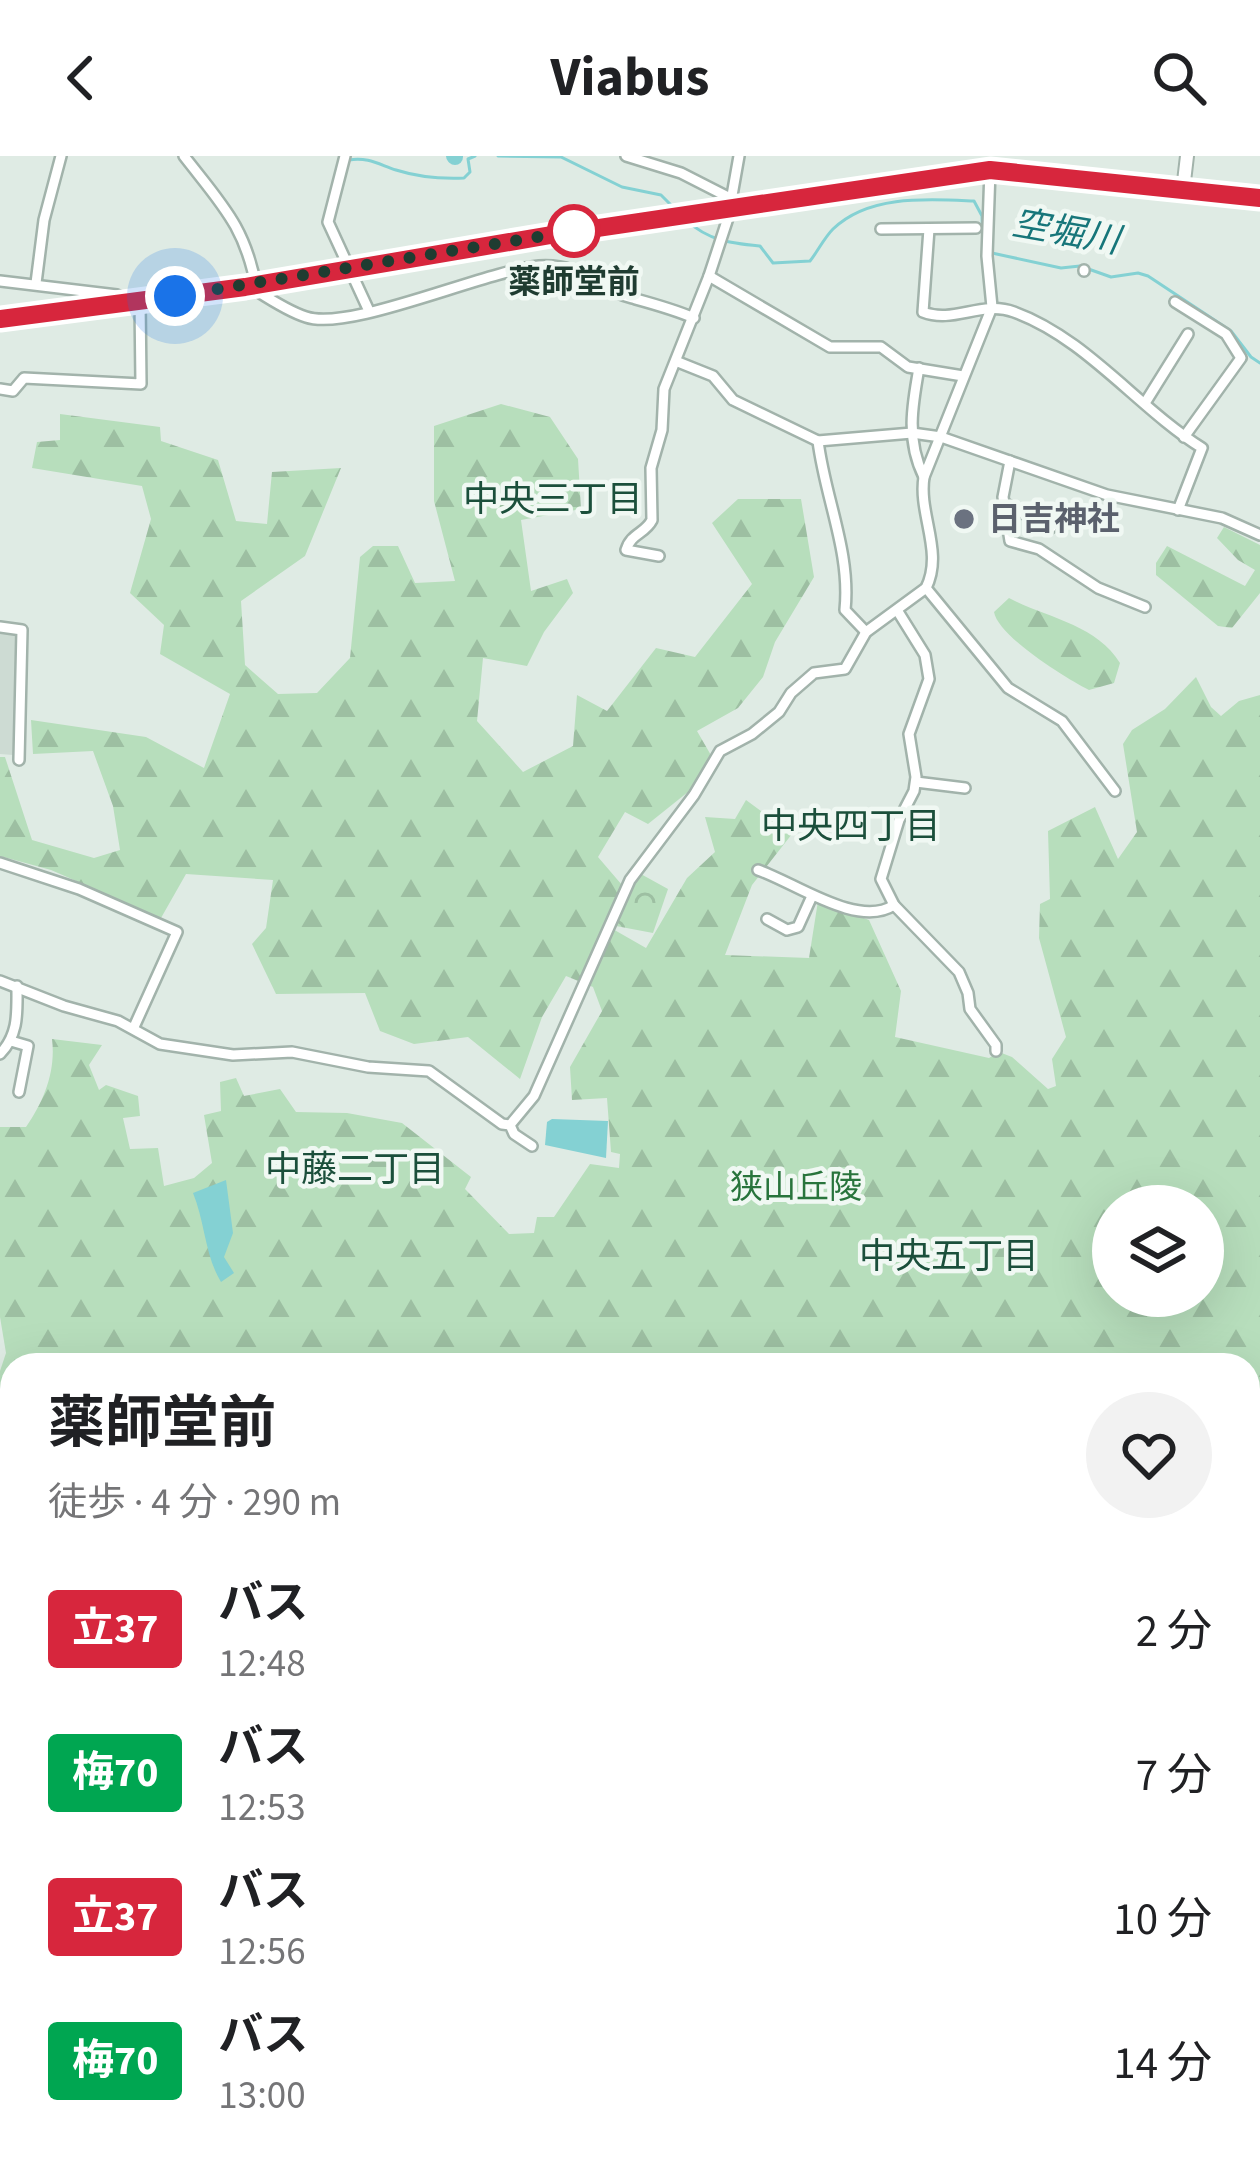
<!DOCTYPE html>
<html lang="ja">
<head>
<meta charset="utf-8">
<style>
	body { margin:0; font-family:"Source Sans 3","Noto Sans JP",sans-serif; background:#f2f2f2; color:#202124; height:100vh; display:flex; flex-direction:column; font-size:45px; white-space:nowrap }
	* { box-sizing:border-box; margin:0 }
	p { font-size:39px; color:#757577 }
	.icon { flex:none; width:66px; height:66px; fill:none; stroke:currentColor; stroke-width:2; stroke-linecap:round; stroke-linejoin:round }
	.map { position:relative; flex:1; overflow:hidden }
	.panel { position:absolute; left:0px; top:1197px; width:1260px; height:807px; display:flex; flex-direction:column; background:#fff; border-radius:36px 36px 0 0; box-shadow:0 12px 48px #0002 }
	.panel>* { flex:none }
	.badge { padding:0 24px; border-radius:9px; font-size:42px; line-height:78px }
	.fabs { position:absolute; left:1092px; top:1029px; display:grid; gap:24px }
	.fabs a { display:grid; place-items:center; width:132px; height:132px; border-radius:50%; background:#fff; box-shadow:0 12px 48px #0002; font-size:60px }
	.you { position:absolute; width:60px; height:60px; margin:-30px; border:9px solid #fff; border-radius:50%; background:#1a73e8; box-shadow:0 0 0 18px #1a73e833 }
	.map>.badge { position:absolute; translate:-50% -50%; box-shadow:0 0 0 6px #fff }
	.round { display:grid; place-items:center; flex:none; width:126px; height:126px; border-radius:63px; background:#f2f2f2 }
	.headline { display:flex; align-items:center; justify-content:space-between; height:204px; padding:0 48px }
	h1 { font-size:57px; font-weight:700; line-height:90px }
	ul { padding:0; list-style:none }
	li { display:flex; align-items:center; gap:36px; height:144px; padding:0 48px }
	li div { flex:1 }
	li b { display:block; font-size:45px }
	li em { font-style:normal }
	li .badge { min-width:132px; font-weight:700; text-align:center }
	header { display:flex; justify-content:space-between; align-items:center; height:156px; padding:0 48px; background:#fff; font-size:54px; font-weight:700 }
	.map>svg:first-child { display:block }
</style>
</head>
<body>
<header><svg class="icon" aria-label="back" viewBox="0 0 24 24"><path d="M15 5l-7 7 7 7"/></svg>Viabus<svg class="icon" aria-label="search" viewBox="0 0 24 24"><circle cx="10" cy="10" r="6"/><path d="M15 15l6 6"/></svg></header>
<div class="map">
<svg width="1260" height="2002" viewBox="0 0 1260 2002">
	<defs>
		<pattern id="forest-firs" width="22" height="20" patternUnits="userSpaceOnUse" patternTransform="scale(3)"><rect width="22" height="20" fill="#b7debc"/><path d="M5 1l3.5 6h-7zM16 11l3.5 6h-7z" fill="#9dbfa2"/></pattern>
		<pattern id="park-crowns" width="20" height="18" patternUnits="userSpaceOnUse" patternTransform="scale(3)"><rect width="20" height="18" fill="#b7debc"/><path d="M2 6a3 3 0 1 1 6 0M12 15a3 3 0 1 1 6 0" fill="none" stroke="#9dbfa2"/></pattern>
	</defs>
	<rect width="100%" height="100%" fill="#dfebe4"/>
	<!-- built -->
	<path fill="#cddbd3" d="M0 472 20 475 13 599 0 598Z"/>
	<!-- forest -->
	<g fill="url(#forest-firs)" fill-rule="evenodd">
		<path d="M501 248 550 261 578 303 581 353 521 364 531 435 567 423 573 437 544 476 527 510 483 502 477 565 523 616 573 590 577 539 607 555 656 492 695 501 752 428 712 367 738 343H801L814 421 775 486 763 521 738 552 697 575 712 601 688 636 648 668 625 656 598 701 622 729 611 772 646 792 687 722 715 696 705 661 735 663 746 644 792 678 752 729 725 799 809 802 818 745 869 764 901 835 895 881 989 902 999 896 1012 901 1048 933 1056 930 1052 903 1066 881 1039 782 1040 748 1050 743 1048 675 1095 651 1118 703 1137 676 1123 588 1132 574 1165 553 1196 521 1211 551 1221 560 1239 545 1260 539V1310L1248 1317V1209H12V1992H195L189 2002H0V1215L6 1197 0 1161V971H26C44 945 56 915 52 883L102 889 89 909 99 934 106 929 138 940 140 960 123 962 130 993 158 992 164 1030 194 1022 212 1007 204 959 221 955 220 926 236 922 244 940 280 933 296 956 347 957 402 967 471 1021 465 1033 509 1078 534 1077 537 1061H554L590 1008 619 1012 620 998 611 996 607 942 572 944 570 911 602 855 593 831 566 820 542 861 520 923 468 881 414 888 380 875 365 837 276 838 252 788 266 772 273 724 186 718 161 762 51 714 0 700V601H5L32 684 94 702 120 694 113 650 93 595 33 598 31 564 146 581 204 612 230 538 160 498 164 469 130 437 151 363 142 330 32 312 37 286 60 284V258L160 271 161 285 218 304 236 365 267 368 272 316 341 312 305 400 241 445 245 509 278 538 317 537 350 502 360 401 373 390H398L415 427 455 425 434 345V270ZM1113 1050H1203V1140H1113Z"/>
		<path d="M1224 371 1260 389V437L1232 472 1218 470 1156 419V407L1167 390 1245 430 1255 414 1238 404 1217 382Z"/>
		<path d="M1009 442C1047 462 1096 468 1120 507L1114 527 1089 534C1065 522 998 480 994 456Z"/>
		<path d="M1260 1327V2002H201L208 1992H1248V1334Z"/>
	</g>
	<!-- park -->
	<path fill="url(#park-crowns)" d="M639 717 668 733 653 777 616 770Z"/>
	<!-- water -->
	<g fill="#84d1d3">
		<path d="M552 963 608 965 606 1002 545 989 547 966Z"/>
		<path d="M226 1024 233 1077 224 1101 234 1117 221 1126C205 1100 205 1066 193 1037Z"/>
	</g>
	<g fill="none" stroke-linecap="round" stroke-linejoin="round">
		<!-- stream -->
		<g stroke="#84d1d3" stroke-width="3">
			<path d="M498 0 561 1 622 31 661 39 675 53"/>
			<path d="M349 4C368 1 378 8 396 14 418 21 441 23 464 22L470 16 468 3 475 0"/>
			<path d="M686 64C709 85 730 87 760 90L773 107 810 105C818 95 824 82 833 73 869 38 929 43 974 45L982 60 983 95"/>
			<path d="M992 97 1061 112 1080 110 1111 121 1138 117 1148 120 1231 175 1251 201 1260 207"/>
		</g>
		<!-- river -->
		<path stroke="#84d1d3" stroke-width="16" d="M454 0 455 1"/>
		<!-- minor casing -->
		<g stroke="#a2b3ab" stroke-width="14">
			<g id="minor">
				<path d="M184 0C222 49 246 71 257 135 271 144 290 156 306 161 350 176 484 115 539 110 583 107 596 133 632 142 654 148 673 153 694 162"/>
				<path d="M345 0 328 66 369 155"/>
				<path d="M626 0 681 17 732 43"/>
				<path d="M881 73 976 72"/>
				<path d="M929 73 923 156C954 168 981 144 1014 156 1086 182 1138 252 1202 292L1178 354"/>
				<path d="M1084 115V114"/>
				<path d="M709 120 830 191H881L908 211 963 220"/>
				<path d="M0 125 117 139 130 145"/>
				<path d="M36 127 44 64 61 0"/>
				<path d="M1175 146 1226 178 1241 202 1184 281"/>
				<path d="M678 206 713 220 733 244 818 285 912 277 941 281 1107 339 1222 362 1260 379"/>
				<path d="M919 212C912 250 906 285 924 321"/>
				<path d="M0 233 13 235 24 222 141 228 140 145"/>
				<path d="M1145 247 1188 178"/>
				<path d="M818 285C825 342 851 396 845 454L866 476"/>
				<path d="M1010 305 1003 341 1010 385 1039 393 1098 432 1145 451"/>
				<path d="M1004 347 1051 372"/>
				<path d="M659 400 626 394C631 377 645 378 652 364L651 312 662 274 664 233 709 120 728 62 739 0"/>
				<path d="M926 432 1008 532 1062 565 1115 635"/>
				<path d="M897 454 925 499 929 523 909 578 916 621 914 635 899 664 881 723 894 749 959 816 968 837 970 853 996 889V895"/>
				<path d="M0 471 22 474 19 604"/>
				<path d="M916 626 965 632"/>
				<path d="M0 707 79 733 177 776 134 871"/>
				<path d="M758 714C794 726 858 773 894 749"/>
				<path d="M767 763 787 774 798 771 812 740"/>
				<path d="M0 825 64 850 118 865 160 888 233 899 292 896 368 911 429 915 502 968 510 969 514 978 532 990"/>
				<path d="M11 885 28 890 19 936"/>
				<path d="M0 898C19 878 17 857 17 830"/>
				<path d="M510 969 534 940 630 724 694 639 720 595 752 578 779 556 791 537 814 517 845 513 866 476 926 432C944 396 918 358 924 321L992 151 987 100 990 14"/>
				<path d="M0 1427 12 1432"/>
			</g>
		</g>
		<!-- tertiary casing -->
		<g stroke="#a2b3ab" stroke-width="16">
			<path id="tertiary" d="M1183 34 1187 0"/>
		</g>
		<!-- primary casing -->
		<g stroke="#c0c8c5" stroke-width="20">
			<g id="primary">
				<path d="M0 163 263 129 551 79 990 14 1260 42"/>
				<path d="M1248 1317 1260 1310"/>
				<path d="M189 2002 195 1992"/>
			</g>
		</g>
		<!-- minor -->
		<use href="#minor" stroke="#fff" stroke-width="9"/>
		<!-- tertiary -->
		<use href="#tertiary" stroke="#fff" stroke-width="12"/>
		<!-- primary -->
		<use href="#primary" stroke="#61a38a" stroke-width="15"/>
	</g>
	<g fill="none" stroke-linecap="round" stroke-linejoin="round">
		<!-- line casing -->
		<g stroke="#fff" stroke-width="27">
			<path id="line" d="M0 163 245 131 551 79 990 14 1260 42"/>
		</g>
		<!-- line -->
		<use href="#line" stroke="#d7263d" stroke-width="18"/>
		<!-- walk -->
		<path stroke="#1f3c31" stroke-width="12" stroke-dasharray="0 21.6" d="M175 140 574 75"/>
	</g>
	<!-- markers -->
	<circle fill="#fff" stroke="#d7263d" stroke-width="6" cx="574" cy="75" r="24"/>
	<circle fill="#6b7280" stroke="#f0f8f3" stroke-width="4.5" cx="964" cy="363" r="12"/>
	<g text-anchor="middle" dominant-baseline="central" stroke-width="9" stroke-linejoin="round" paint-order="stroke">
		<!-- stop labels -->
		<g font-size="33" font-weight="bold" fill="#1f3c31" stroke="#f0f8f3">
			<text x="574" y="126">薬師堂前</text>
		</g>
		<!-- worship labels -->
		<g font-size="33" font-weight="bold" fill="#5b616d" stroke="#f0f8f3" text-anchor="start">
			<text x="988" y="363">日吉神社</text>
		</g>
		<!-- park labels -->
		<g font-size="33" fill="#28743c" stroke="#f0f8f3">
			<text x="796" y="1031">狭山丘陵</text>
		</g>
		<!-- water labels -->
		<g font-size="36" font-style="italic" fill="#17767a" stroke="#f0f8f3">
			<text transform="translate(1066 76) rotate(10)">空堀川</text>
		</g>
		<!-- neighbourhood labels -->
		<g font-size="36" fill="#1b4f3b" stroke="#f0f8f3">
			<text x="553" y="343">中央三丁目</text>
			<text x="851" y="670">中央四丁目</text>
			<text x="355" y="1013">中藤二丁目</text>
			<text x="949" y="1100">中央五丁目</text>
		</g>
	</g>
</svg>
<div class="fabs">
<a><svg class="icon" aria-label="layers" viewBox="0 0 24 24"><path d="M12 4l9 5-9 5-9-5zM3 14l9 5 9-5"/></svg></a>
</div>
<div class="you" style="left:175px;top:140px"></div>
<section class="panel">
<div class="headline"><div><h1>薬師堂前</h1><p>徒歩 · 4 分 · 290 m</p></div><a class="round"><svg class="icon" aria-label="heart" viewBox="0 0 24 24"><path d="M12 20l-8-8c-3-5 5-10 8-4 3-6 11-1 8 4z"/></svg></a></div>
<ul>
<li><span class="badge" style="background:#d7263d;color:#fff">立37</span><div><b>バス</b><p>12:48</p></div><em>2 分</em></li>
<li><span class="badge" style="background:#00a651;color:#fff">梅70</span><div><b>バス</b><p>12:53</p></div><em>7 分</em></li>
<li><span class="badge" style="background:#d7263d;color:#fff">立37</span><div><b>バス</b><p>12:56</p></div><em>10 分</em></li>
<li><span class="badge" style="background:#00a651;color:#fff">梅70</span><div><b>バス</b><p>13:00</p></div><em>14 分</em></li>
</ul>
</section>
</div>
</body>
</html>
